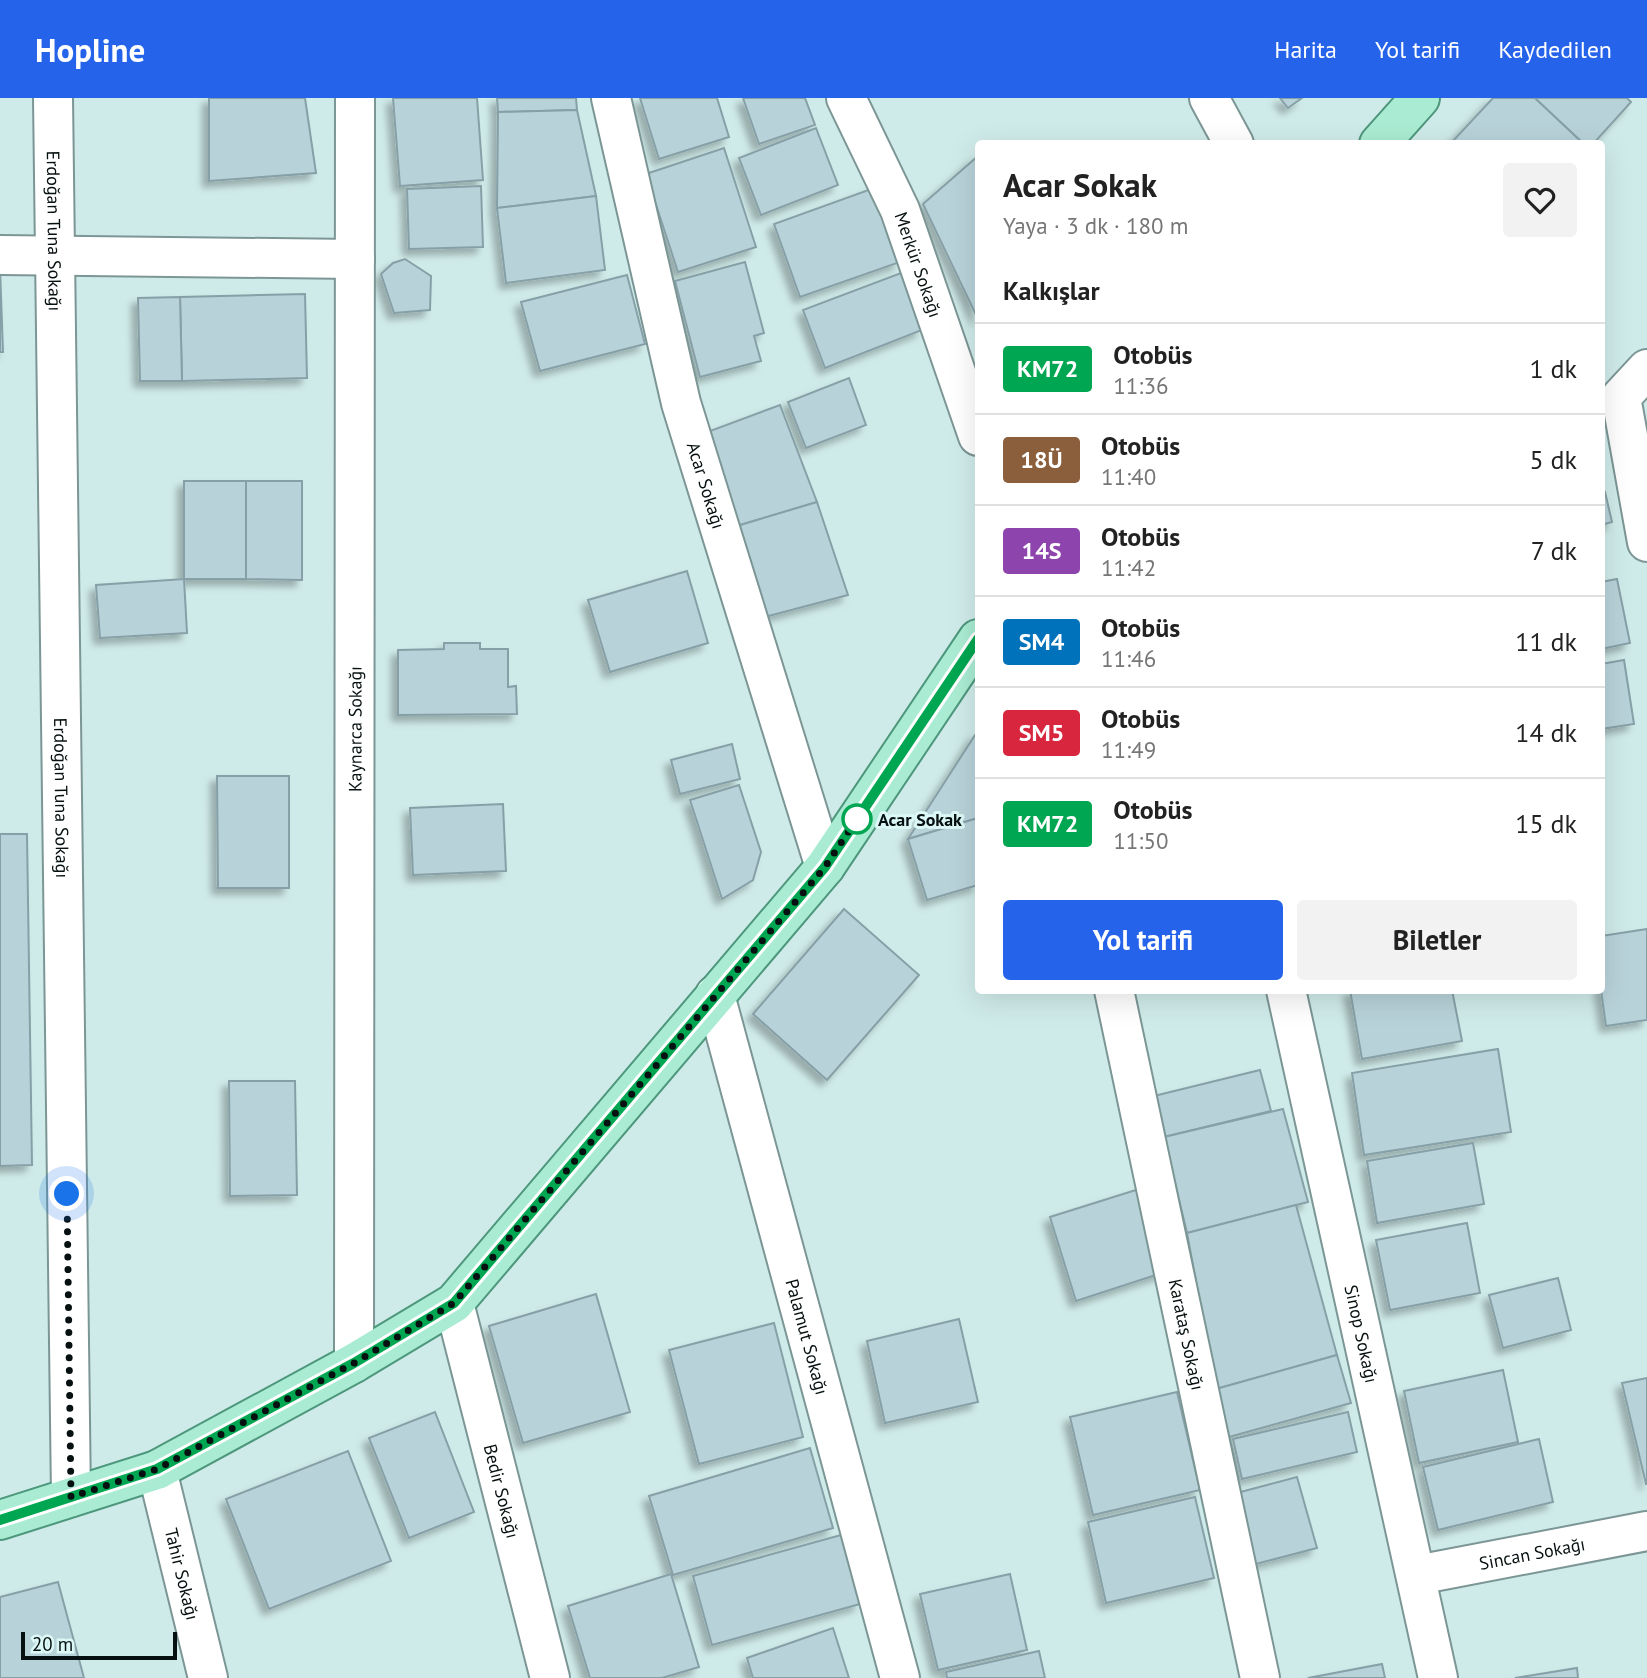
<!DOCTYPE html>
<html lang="tr">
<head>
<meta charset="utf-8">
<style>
	body { margin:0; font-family:"PT Sans",sans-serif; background:#f2f2f2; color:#222; height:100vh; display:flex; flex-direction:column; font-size:26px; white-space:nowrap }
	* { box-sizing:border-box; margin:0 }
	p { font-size:23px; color:#767676 }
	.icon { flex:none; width:38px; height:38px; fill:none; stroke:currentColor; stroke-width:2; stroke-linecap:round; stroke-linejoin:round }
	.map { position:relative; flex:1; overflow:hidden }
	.drawer { position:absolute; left:975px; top:42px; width:630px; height:854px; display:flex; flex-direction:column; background:#fff; border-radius:7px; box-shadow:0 7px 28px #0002 }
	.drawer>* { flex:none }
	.badge { padding:0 14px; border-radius:5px; font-size:24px; line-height:46px }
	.scale { position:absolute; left:21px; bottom:18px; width:156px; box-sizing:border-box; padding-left:7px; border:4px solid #071010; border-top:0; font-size:19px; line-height:24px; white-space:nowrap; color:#071010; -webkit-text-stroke:5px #dcf8f6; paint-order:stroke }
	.you { position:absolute; width:35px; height:35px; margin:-18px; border:5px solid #fff; border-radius:50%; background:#1a73e8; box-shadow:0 0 0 10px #1a73e833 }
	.map>.badge { position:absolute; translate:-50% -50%; box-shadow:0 0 0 4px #fff }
	h2 { padding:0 28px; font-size:26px; line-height:63px }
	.round { display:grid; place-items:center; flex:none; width:74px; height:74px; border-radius:7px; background:#f2f2f2 }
	.head { display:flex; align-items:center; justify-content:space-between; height:119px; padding:0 28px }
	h1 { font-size:33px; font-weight:700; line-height:52px }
	.primary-button { display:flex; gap:14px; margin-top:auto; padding:14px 28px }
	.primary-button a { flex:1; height:80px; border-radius:7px; background:#2563eb; color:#fff; font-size:28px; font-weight:700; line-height:80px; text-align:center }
	.primary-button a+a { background:#f2f2f2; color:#222 }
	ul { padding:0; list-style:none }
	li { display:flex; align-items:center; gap:21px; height:91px; padding:0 28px; border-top:2px solid #e0e0e0 }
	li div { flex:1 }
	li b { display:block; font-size:26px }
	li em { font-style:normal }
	li .badge { min-width:77px; font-weight:700; text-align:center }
	header { display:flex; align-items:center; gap:42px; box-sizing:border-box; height:98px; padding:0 35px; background:#2563eb; color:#fff }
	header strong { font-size:33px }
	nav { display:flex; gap:38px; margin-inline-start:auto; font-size:24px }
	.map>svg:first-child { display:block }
</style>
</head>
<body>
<header>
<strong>Hopline</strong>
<nav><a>Harita</a><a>Yol tarifi</a><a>Kaydedilen</a></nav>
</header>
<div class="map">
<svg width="1647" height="1580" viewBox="0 0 1647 1580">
	<defs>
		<filter id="shadow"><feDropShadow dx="-6" dy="6" stdDeviation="3.5" flood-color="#0004"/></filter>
	</defs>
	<rect width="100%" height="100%" fill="#cfebe9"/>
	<!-- building -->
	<g fill="#b8d2d9" stroke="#87a0a7" stroke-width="2" filter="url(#shadow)">
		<path d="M209 0H305L316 75 209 83Z"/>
		<path d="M393 0H477L483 82 400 88Z"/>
		<path d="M497 0H576L577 12 498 14Z"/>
		<path d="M640 0H717L729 39 659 61Z"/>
		<path d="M743 0H805L815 27 759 46Z"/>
		<path d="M1280 0H1302L1288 10Z"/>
		<path d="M1493 0H1535L1584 46 1451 45Z"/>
		<path d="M1535 0H1627L1631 4 1593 46H1584Z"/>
		<path d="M577 12 596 98 497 110 498 14Z"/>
		<path d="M816 30 838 87 761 117 739 60Z"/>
		<path d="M724 50 756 149 678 174 646 76Z"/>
		<path d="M978 58V221L923 106Z"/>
		<path d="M481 88 483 149 409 151 407 91Z"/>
		<path d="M874 90 900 164 800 199 774 126Z"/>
		<path d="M596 98 605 172 506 185 497 110Z"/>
		<path d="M405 161 431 178 430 212 394 215 381 176 393 165Z"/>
		<path d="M745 164 764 235 754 238 761 263 700 279 675 183Z"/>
		<path d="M0 170 3 254H0Z"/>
		<path d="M901 175 922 232 825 270 803 212Z"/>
		<path d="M627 177 645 246 540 273 521 204Z"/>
		<path d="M305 196 307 280 182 283 180 199Z"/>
		<path d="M180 199 182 283H140L138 200Z"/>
		<path d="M849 280 866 327 806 350 788 304Z"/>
		<path d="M780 307 817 404 737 428 702 336Z"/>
		<rect x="184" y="383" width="62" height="98"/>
		<path d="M246 383H302V482L246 481Z"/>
		<path d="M1605 394 1612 424 1601 427V395Z"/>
		<path d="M817 404 848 497 761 520 737 428Z"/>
		<path d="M687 473 708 545 610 574 588 502Z"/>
		<path d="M184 481 187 535 100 540 96 487Z"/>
		<path d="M1617 481 1630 545 1601 551V484Z"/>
		<path d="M444 545H480V551H508V589L516 588 517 616 398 617V552L444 551Z"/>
		<path d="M1624 562 1634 626 1601 631V566Z"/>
		<path d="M978 635V720L908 741 975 637Z"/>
		<path d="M732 646 740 681 680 696 671 662Z"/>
		<path d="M217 678H289V790H218Z"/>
		<path d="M739 687 761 754 753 782 722 801 690 702Z"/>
		<path d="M503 706 506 773 413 777 410 710Z"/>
		<path d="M978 720V787L927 802 908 741Z"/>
		<path d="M0 736H27L32 1067 0 1068Z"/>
		<path d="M844 811 919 877 827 982 753 916Z"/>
		<path d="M1647 831V922L1606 928 1601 892V838Z"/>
		<path d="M1350 892H1452L1462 943 1362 961Z"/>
		<path d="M1498 951 1511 1034 1364 1057 1352 975Z"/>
		<path d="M1260 972 1271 1013 1164 1039 1154 998Z"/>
		<path d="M229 983H295L297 1097 230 1098Z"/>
		<path d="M1283 1011 1308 1104 1187 1135 1164 1039Z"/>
		<path d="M1473 1045 1484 1106 1377 1125 1367 1063Z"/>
		<path d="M1139 1091 1165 1174 1076 1203 1050 1119Z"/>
		<path d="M1296 1107 1337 1257 1216 1291 1187 1135Z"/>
		<path d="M1467 1125 1480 1195 1390 1212 1376 1142Z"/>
		<path d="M1558 1180 1571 1232 1503 1250 1489 1197Z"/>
		<path d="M596 1196 630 1314 523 1345 489 1228Z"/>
		<path d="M959 1221 978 1304 885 1325 867 1243Z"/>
		<path d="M774 1225 803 1339 699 1366 669 1252Z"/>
		<path d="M1337 1257 1351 1305 1229 1339 1216 1291Z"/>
		<path d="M1503 1272 1518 1344 1419 1365 1404 1293Z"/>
		<path d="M1647 1280V1386H1646L1622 1285Z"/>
		<path d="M1177 1294 1200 1392 1093 1417 1070 1319Z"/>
		<path d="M435 1314 474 1414 409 1440 369 1340Z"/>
		<path d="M1348 1314 1357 1354 1242 1381 1233 1341Z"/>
		<path d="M1539 1341 1553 1404 1438 1432 1423 1369Z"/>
		<path d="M810 1350 833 1430 673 1477 649 1398Z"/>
		<path d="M348 1353 391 1463 269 1511 226 1401Z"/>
		<path d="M1297 1379 1317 1450 1252 1467 1233 1396Z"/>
		<path d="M1195 1399 1214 1480 1106 1505 1088 1424Z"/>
		<path d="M841 1437 860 1506 712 1547 693 1478Z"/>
		<path d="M671 1476 699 1569 662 1580H590L568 1508Z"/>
		<path d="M1010 1476 1027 1552 938 1572 920 1496Z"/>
		<path d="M58 1484 84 1580H0V1499Z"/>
		<path d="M833 1530 849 1580H753L747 1560Z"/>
		<path d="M1039 1553 1045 1580H947L946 1574Z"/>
		<path d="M1382 1566 1385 1580H1308Z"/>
		<path d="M1577 1570 1578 1580H1515Z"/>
	</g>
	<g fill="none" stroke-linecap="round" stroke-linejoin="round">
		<!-- minor casing -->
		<g stroke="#7c9695" stroke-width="42">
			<g id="minor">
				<path id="s1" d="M53 0 71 1399"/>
				<path id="s2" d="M611 0 681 305 825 769"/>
				<path id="s3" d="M846 0 900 112 978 338"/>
				<path d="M1209 0 1234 46"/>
				<path d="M0 157 355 161"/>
				<path d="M1647 271 1621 299 1647 444"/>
				<path id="s4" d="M1114 892 1260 1580"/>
				<path id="s5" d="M1286 892 1438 1580"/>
				<path id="s6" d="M715 897 900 1580"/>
				<path id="s7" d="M454 1205 550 1580"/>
				<path id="s8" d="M354 1265 355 0"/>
				<path id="s9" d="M157 1372 208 1580"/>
				<path id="s10" d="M1417 1477 1647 1433"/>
			</g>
		</g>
		<!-- major casing -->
		<g stroke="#4d977c" stroke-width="42">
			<g id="major">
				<path d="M1379 46 1420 0"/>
				<path d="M0 1422 157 1372 354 1265 454 1205 825 769 978 541"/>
			</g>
		</g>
		<!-- minor -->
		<use href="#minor" stroke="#fff" stroke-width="38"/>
		<!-- major -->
		<use href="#major" stroke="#aaecd3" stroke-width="38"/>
	</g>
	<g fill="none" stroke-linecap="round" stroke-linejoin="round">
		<!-- line casing -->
		<g stroke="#fff" stroke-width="16">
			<path id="line" d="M0 1422 157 1371 354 1265 454 1205 825 769 978 541"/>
		</g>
		<!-- line -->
		<use href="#line" stroke="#00a651" stroke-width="10"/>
		<!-- walk -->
		<path stroke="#071010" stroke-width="7" stroke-dasharray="0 12.6" d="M67 1096 71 1399 157 1371 354 1265 454 1205 825 769 857 721"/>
	</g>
	<!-- markers -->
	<circle fill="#fff" stroke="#00a651" stroke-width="3.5" cx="857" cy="721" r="14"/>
	<g text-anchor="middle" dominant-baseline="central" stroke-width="6" stroke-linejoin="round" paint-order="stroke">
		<!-- street labels -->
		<g font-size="18" fill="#071010" stroke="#dcf8f6">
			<text stroke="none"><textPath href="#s1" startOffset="133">Erdoğan Tuna Sokağı</textPath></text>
			<text stroke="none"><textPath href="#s3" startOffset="182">Merkür Sokağı</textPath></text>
			<text stroke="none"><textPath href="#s2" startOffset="399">Acar Sokağı</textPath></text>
			<text stroke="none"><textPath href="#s8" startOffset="634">Kaynarca Sokağı</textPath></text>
			<text stroke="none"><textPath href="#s1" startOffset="700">Erdoğan Tuna Sokağı</textPath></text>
			<text stroke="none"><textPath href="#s4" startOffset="352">Karataş Sokağı</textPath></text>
			<text stroke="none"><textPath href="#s5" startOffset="352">Sinop Sokağı</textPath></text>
			<text stroke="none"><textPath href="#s6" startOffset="354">Palamut Sokağı</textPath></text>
			<text stroke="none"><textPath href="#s7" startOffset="194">Bedir Sokağı</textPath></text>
			<text stroke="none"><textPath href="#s10" startOffset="117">Sincan Sokağı</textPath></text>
			<text stroke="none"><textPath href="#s9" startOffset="107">Tahir Sokağı</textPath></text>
		</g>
		<!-- stop labels -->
		<g font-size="18" font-weight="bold" fill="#071010" stroke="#dcf8f6" text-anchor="start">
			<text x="878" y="721">Acar Sokak</text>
		</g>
	</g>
</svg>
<div class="scale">20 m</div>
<div class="you" style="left:67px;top:1096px"></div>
<section class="drawer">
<div class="head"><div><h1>Acar Sokak</h1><p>Yaya · 3 dk · 180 m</p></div><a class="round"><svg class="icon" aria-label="heart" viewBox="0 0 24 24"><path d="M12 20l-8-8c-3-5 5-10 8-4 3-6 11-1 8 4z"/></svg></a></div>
<h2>Kalkışlar</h2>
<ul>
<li><span class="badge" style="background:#00a651;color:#fff">KM72</span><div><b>Otobüs</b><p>11:36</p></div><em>1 dk</em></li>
<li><span class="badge" style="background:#8b5e3c;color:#fff">18Ü</span><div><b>Otobüs</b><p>11:40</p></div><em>5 dk</em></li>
<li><span class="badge" style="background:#8e44ad;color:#fff">14S</span><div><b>Otobüs</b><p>11:42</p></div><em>7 dk</em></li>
<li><span class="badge" style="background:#0072bc;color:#fff">SM4</span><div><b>Otobüs</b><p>11:46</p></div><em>11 dk</em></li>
<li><span class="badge" style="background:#d7263d;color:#fff">SM5</span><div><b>Otobüs</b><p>11:49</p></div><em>14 dk</em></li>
<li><span class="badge" style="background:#00a651;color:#fff">KM72</span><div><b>Otobüs</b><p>11:50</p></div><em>15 dk</em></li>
</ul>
<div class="primary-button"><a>Yol tarifi</a><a>Biletler</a></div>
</section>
</div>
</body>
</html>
